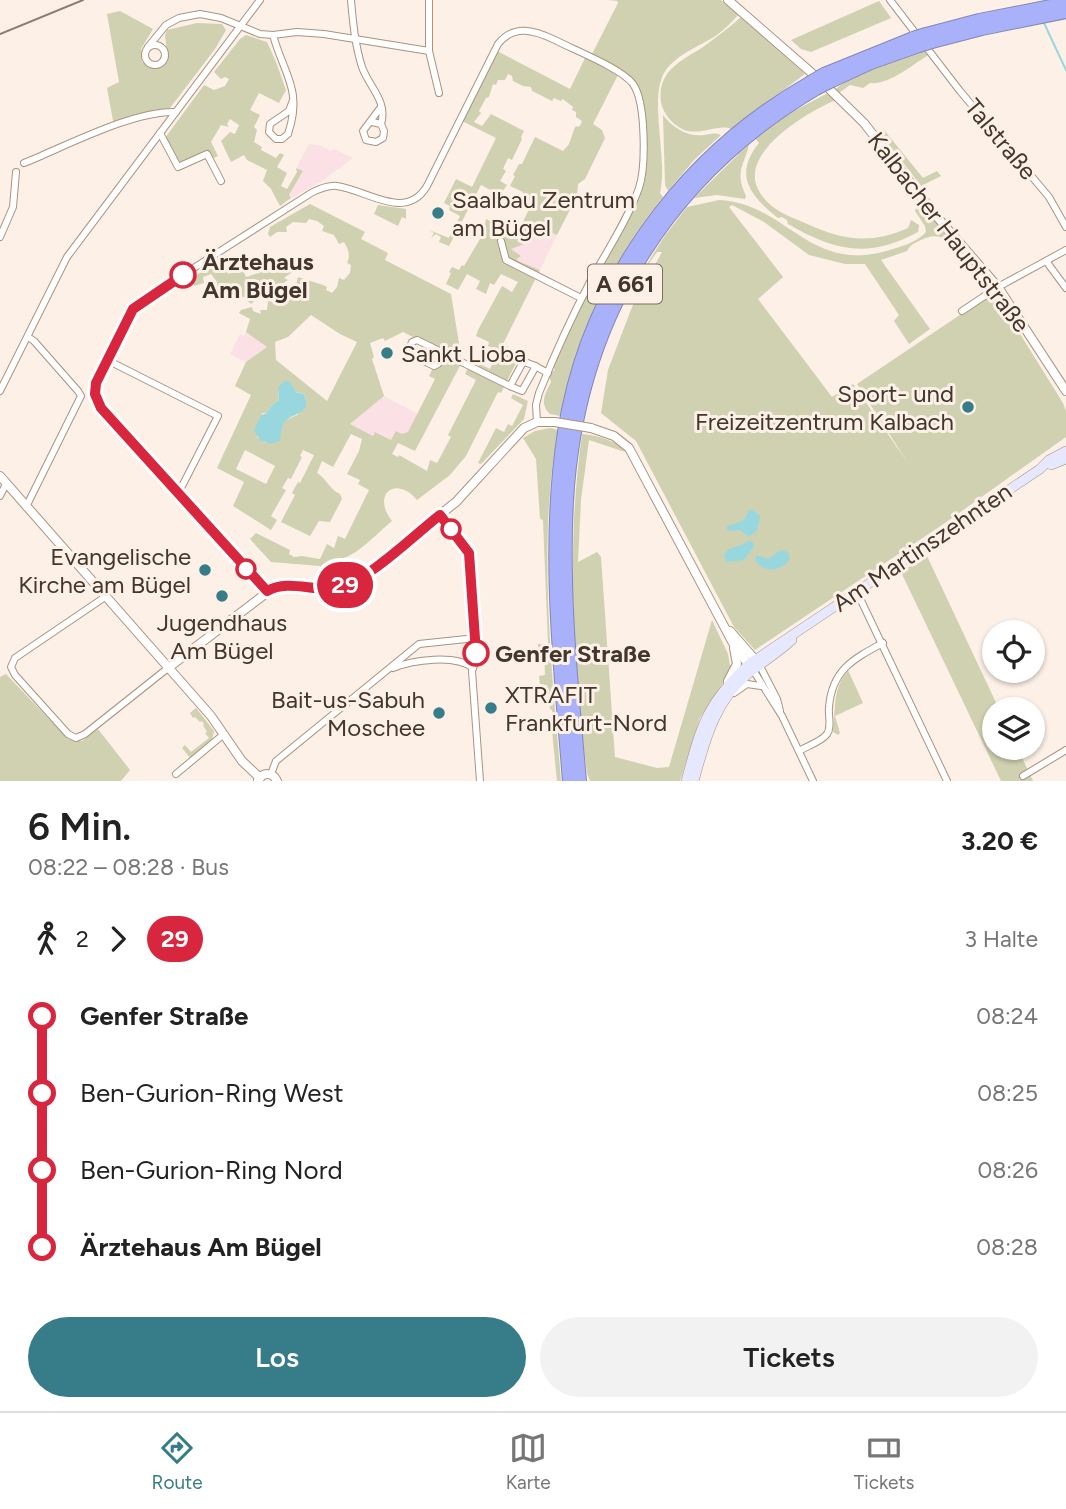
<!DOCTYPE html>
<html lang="de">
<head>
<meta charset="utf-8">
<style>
	body { margin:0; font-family:Figtree,sans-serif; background:#f2f2f2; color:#222; height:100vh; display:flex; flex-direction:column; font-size:26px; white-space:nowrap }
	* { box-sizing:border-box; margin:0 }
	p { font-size:23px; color:#767676 }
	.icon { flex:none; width:38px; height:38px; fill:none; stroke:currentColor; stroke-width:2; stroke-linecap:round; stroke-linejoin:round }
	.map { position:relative; height:781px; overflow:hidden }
	.panel { display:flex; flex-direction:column; background:#fff; flex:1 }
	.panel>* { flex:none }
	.badge { padding:0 14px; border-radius:23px; font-size:24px; line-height:46px }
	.buttons { position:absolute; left:982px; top:620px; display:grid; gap:14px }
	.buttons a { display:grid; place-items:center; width:63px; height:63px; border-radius:50%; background:#fff; box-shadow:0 2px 5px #0004; font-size:35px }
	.map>.badge { position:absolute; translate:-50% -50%; box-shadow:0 0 0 4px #fff }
	.legs { display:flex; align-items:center; gap:10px; height:77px; padding:0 28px; font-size:23px }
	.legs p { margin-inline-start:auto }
	.overview { display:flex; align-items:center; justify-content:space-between; height:119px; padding:0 28px }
	h1 { font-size:38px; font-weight:600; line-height:52px }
	.cta { display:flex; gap:14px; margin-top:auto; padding:14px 28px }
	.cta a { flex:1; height:80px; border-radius:42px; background:#377c89; color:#fff; font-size:28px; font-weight:600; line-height:80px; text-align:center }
	.cta a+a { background:#f2f2f2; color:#222 }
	ul { padding:0 28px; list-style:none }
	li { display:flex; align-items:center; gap:24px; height:77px; font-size:26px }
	li i { display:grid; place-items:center; width:10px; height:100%; margin:0 9px; background:currentColor }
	li i::after { content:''; width:18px; height:18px; margin:-9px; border:5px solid; border-radius:50%; background:#fff }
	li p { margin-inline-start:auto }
	li:first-child i { background:linear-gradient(#0000 50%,currentColor 0) }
	li:last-child i { background:linear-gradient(currentColor 50%,#0000 0) }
	.menu { display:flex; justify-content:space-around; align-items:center; height:98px; border-top:2px solid #e0e0e0; background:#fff; font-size:19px; color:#767676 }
	.menu a { display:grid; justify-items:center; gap:4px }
	.menu .on { color:#377c89 }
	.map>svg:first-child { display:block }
</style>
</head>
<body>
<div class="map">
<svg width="1066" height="781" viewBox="0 0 1066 781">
	<rect width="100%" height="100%" fill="#fcf0e7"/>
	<!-- education -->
	<g fill="#fbe0e5">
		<path d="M309 144 319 145 331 151 334 149 353 158 322 181 291 198 289 195 303 172 296 168Z"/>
		<path d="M541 228 557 235 540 270 518 261 517 259 520 258 510 249 532 241Z"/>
		<path d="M246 332 268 347 246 362 230 354 240 334 244 336Z"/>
		<path d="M384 396 418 414 408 432 391 440 376 432 373 436 350 424Z"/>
	</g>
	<!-- green -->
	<g fill="#cfd1b1" fill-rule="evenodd">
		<path d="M609 0H721L738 15C731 23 723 31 714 37 699 46 681 53 669 66 645 91 669 156 660 193L663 197C611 261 577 334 561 416L550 414C539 404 545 394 551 382L548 373 555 370 551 364 632 204 644 157 636 90 619 73 593 124 602 130 605 138 585 179 578 184 577 196 557 235 541 228 532 241 511 249 521 256 517 259 518 261 540 270 503 344 525 356 518 359 501 393 498 392 466 456 450 475 417 500C396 475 371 494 392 521 377 533 352 562 334 559V561L322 565 323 569H320V566L271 562 250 539 256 533 290 550 289 554 294 557 302 556 320 559 327 544 334 548 338 536 345 539 369 490 358 484 360 480 347 474 359 451 362 439 351 434 333 467 322 461 317 473C327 479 329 489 340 494L342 499 330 522 319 521 310 536 281 522 295 495 292 493 298 482 300 483 314 455 303 450 300 456 302 457 291 479 288 478 282 488 286 490 271 516 277 520 271 530 233 506 244 482 217 468 251 395 235 386 246 362 267 347 246 332 250 319 239 313 241 310 252 307 253 311 261 314 260 310H267L268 301 277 303 276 299 283 298 282 294 286 290 291 291 296 285 298 277 323 285 327 287 326 290 332 293 337 287 339 278 344 280 350 273 351 265 347 263C351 255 348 249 344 242L339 244 334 235 322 231 324 226 317 221 309 219 306 223 293 222 286 227 287 232H277L270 237 268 234 270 227 310 204 365 232 361 239 388 253 385 260 451 294 462 362 415 451 398 443 392 454 398 457 399 455 427 471 430 460 437 463 451 437 448 435 476 380 465 374 469 366 477 369 480 364 490 369 498 351 488 346 489 342 476 336 478 330 502 286 512 292 518 282 501 274 494 285 490 283 486 294 476 289 480 281 467 274 458 290 446 284 451 273 449 272 452 267 459 270 462 265 464 266 483 234 486 219 513 234 516 229 519 230 533 201 522 195 523 192 510 186 515 176 513 175 519 164H522L535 137 563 151 569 144 575 127 580 126 582 121 576 117V112L572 110 573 107 563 99 561 101 554 98 552 101 532 91 531 87 523 86 513 81 512 76 508 74 505 80H498L496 85 493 84 489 97 486 98 479 111 481 113 474 122 482 126 491 114 524 131 521 137 522 139 512 160 508 158 503 169 506 171 500 181 507 185 500 195 481 185 449 246 439 242 441 237 436 234 431 238 434 233 429 230 449 238 460 216 449 210 450 206 444 203 456 179 472 187 496 138 460 120 495 50 570 89 586 56 590 58 618 3 617 1ZM311 315 340 334 357 342 327 401 276 360 275 342 288 337ZM403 332 444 353 434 366 429 376 435 379 408 432 402 434 396 431 391 440 375 432 373 436 350 424 384 396 372 359 374 357 370 343 383 338 385 341ZM290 383 294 391 304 394 307 404 297 415 286 420 266 443 257 437 262 413H267L271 406 279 400 278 391ZM245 450 275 466 266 484 236 469Z"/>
		<path d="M879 1 891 18 811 52 801 49 791 40Z"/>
		<path d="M120 11 153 29 141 49 142 62 151 68 162 66 168 58 165 36 167 30 197 23 222 24 226 30 215 49 170 108 114 126 107 88 119 82 107 14Z"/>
		<path d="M741 17 805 74 731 129C719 123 701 136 684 130 673 125 663 114 661 102 657 71 681 61 703 47 716 37 729 28 741 17Z"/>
		<path d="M246 35 267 42 276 62 286 90 279 103 259 93 250 110 260 115 254 127 257 130 254 142 262 147 261 150 276 158 280 153 284 155 277 167 287 173 281 186 287 189 297 172 296 168 303 171 289 195 291 198 280 206 271 189 263 181 267 170 247 160 244 155 231 162 221 141 230 132 235 134 239 125 230 119 227 124 229 127 221 125 211 142 218 156 214 158 208 152 182 164 178 163 165 138 204 85 214 90 225 86 229 79 225 77 221 79 214 72 240 39Z"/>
		<path d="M923 51 930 54C913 64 890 85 870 83L863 88 850 85 839 93 835 90C854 71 897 60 923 51Z"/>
		<path d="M828 93 836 100C809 111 739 152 758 189 767 208 787 216 805 223 842 240 870 245 908 228L911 220 919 225 918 232C868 259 835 251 788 224L787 220 782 217 778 218C750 196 733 175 759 143L755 138 790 113Z"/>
		<path d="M663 115C673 128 687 137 704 135 711 134 714 132 721 135L694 160 668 191 665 185Z"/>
		<path d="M884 130 923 178 937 171 941 176 921 186 880 133Z"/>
		<path d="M749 144C745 165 734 170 746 196L745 199 717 195 694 198Z"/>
		<path d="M719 200C788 203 809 277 893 249 904 246 918 241 926 232L925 226 915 211 918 203 960 249C946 240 939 231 921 240 915 243 911 244 907 251L881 260 930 329 909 344 894 321 899 315 865 264H845L809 255 764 222 732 205 729 207 783 277 758 299 832 397 853 384 908 463 857 384 994 292 1063 403 1066 411V437L945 523 755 650 734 627 636 441 601 413 608 370 632 307 662 252H657L637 280 664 237 687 207Z"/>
		<path d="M378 205 406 209V219L402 217 398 226 374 214Z"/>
		<path d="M221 259 224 262 228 274 242 268 246 277 283 265 291 273 284 278 288 280 282 284 285 286 284 288H274L265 293 267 299H257L251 304 244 297 234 295 232 299 225 294 216 291 217 282 211 274 203 277 204 283 194 286 192 278Z"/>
		<path d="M513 394 528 401 524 419 481 464 478 463 496 428 504 432 508 424 512 426 523 405 511 398Z"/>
		<path d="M550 428 558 430C537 543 552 669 561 781H557L551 721 553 720 552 710 550 709 547 685H540L539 676 545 675 544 647H538V644H548L543 520 540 519 536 459 523 438 535 431Z"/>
		<path d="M582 434C599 436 613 439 625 452L589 440 581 500 578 562 597 552 601 557 615 757 657 768 669 767 712 620 728 654 730 665 734 666 700 718 680 781H590L587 773C573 660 566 547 582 434Z"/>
		<path d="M927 556 999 709H994V747H1017L1033 781H1001L901 572Z"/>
		<path d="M848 670 863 703 835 716 840 733 838 735 833 732C836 708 832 690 848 670Z"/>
		<path d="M6 674 68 739 82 741 98 729 130 770 121 781H0V677Z"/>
		<path d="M196 708 214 731 212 740 191 759 182 748 185 745 191 752 209 738 205 733 207 732 203 725 204 724 202 721 200 722 195 717 193 718 190 713Z"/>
	</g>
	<!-- water -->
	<g fill="#99d7df">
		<path d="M284 381H289L296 392 304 394 307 404C302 416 290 414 284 423 281 428 281 435 280 441L270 444 260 440 254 431 261 415 267 413 271 406 279 400 278 388Z"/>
		<path d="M749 510H753L760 516 757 531 748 537 741 530 728 531 726 527 744 520Z"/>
		<path d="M747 541 753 542 754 547 744 560 727 562 724 558C726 544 738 550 747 541Z"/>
		<path d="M781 550 788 552 790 558C783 572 762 574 755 559L757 555 768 559Z"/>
	</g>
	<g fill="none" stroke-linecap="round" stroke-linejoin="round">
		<!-- stream -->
		<path stroke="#99d7df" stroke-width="2" d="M1044 23 1066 70"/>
		<!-- minor casing -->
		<g stroke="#ad927d" stroke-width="8">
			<g id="minor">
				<path d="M351 0C353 23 355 45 362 67 369 87 388 101 381 124"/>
				<path d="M429 0V51L439 93"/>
				<path d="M890 0 960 91 1049 197 1066 227"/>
				<path d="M273 35C284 75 303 90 288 134L282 139H276L269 132 270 124 289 111 293 100"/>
				<circle cx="155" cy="55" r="10"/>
				<path d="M148 47 166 25 179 18 200 14 221 18 260 34 273 35 297 32 324 34 429 51"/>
				<path d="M372 122 381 124 384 131 383 138 376 142 366 140 363 131 381 107"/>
				<path d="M160 133 178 167 207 154 221 181"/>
				<path d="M24 163C64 147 134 110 176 112"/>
				<path d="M0 237 13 207 16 172"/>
				<path d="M501 241 506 260 581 298"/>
				<path d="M1046 261 1066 288"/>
				<path d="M962 311 998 287 1066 250"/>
				<path d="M444 353 438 364 434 366 412 355 409 349 412 342 417 340C448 355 479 371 510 386"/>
				<path d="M107 360 218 416 178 494"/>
				<path d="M536 366 522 391 510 386 523 362C532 363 540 369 548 373"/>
				<path d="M0 391 67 257 260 0"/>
				<path d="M0 496 6 484"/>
				<path d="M26 507 81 396 78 391 34 341 28 337"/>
				<path d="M440 515 469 553 477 644 475 662 472 671 480 781"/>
				<path d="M266 591 101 408 95 394 98 378 136 305 311 193C319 189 328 185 337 186 367 190 406 222 427 186L498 44C514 24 534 30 555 40 574 50 621 68 633 84 646 102 646 167 639 188 627 221 606 252 590 282 571 318 554 356 539 393L536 405 537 422"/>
				<path d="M857 592 947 781"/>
				<path d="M105 597 15 658 11 667 15 675 68 734 76 738 85 734 168 668"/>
				<path d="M760 666 777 699 780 711"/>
				<path d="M393 668C413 660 455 654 473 668"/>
				<path d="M753 670 782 716 813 781"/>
				<path d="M734 693 747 684 761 686"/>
				<path d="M799 751C807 746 821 742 827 734 832 727 828 715 829 707 832 670 853 659 883 643"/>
				<path d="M176 774 224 734"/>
				<path d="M271 774 276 761 419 644 476 638"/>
				<path d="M1023 776 1066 750"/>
			</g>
		</g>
		<!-- tertiary casing -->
		<g stroke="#ad927d" stroke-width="10">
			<g id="tertiary">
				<path d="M728 0 821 81 864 123 938 218 998 287 1066 391"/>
				<path d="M591 428 614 436 629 448 734 645 752 670"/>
				<path d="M0 476 211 716 242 761 260 778"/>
				<path d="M730 631 758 663"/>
				<path d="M168 668 273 588C305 582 329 596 360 578L456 502 524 428 537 422H555"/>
				<path d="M728 681 737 664 734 648"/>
				<path d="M258 780C263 772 273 772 277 781"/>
			</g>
		</g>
		<!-- secondary casing -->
		<g stroke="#ad927d" stroke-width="10">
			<g id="secondary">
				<path d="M1051 465 1066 459"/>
				<path d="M686 781C701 726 706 704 749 664L1040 469 1049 460 1066 451"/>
				<path d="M694 781C705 741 715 701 748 674 763 662 778 653 792 640"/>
			</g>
		</g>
		<!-- motorway casing -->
		<g stroke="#8586b3" stroke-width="14">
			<g id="motorway">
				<path d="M926 34 979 20 1066 3"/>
				<path d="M932 42 982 29 1066 12"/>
				<path d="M824 74 913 38"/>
				<path d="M832 81 871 63 919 46"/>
				<path d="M569 781C560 666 546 547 564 432 587 285 681 156 809 83"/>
				<path d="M580 781C572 688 562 594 567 501 577 324 664 179 816 89"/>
			</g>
		</g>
		<!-- minor -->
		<use href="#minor" stroke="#fff" stroke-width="6"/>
		<!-- tertiary -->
		<use href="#tertiary" stroke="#fff" stroke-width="8"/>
		<!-- secondary -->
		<use href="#secondary" stroke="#e5e8fe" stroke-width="9"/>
		<!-- motorway -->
		<use href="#motorway" stroke="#a9b1fb" stroke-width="12"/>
		<!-- tram -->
		<path stroke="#897d74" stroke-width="2" d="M0 34 83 0"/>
		<!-- tertiary-bridge casing -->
		<g stroke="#ad927d" stroke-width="10" stroke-linecap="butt">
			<path id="tertiary-bridge" d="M555 422 591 428"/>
		</g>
		<!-- motorway-bridge casing -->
		<g stroke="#8586b3" stroke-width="14" stroke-linecap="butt">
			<g id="motorway-bridge">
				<path d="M913 38 926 34"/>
				<path d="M919 46 932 42"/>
				<path d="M809 83 824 74"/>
				<path d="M816 89 832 81"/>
			</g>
		</g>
		<!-- tertiary-bridge -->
		<use href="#tertiary-bridge" stroke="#fff" stroke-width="8"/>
		<!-- motorway-bridge -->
		<use href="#motorway-bridge" stroke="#a9b1fb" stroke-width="12"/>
	</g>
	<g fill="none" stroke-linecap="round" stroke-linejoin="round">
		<!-- line-1 casing -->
		<g stroke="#fff" stroke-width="16">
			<path id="line-1" d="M183 275 133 309 96 383 95 394 101 408 267 591C289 579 313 592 337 588 368 581 414 535 440 515L469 553 476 653"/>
		</g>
		<!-- line-1 -->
		<use href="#line-1" stroke="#d7263d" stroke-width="10"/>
	</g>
	<!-- markers -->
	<g fill="#377c89" stroke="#fcf0e7" stroke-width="2.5">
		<circle cx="438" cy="213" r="7"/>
		<circle cx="387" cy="353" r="7"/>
		<circle cx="968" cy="407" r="7"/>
		<circle cx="205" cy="570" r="7"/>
		<circle cx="222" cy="596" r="7"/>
		<circle cx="491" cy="708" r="7"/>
		<circle cx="439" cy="713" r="7"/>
	</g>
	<g fill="#fff" stroke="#d7263d" stroke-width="3.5">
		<circle cx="183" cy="275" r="12"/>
		<circle cx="451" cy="529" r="9"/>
		<circle cx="246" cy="569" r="9"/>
		<circle cx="476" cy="653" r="12"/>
	</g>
	<g text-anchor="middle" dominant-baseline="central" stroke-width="6" stroke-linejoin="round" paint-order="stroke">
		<!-- shield labels -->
		<rect fill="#fcf0e7" stroke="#7a6e65" stroke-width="2" x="588" y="264.5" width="74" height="39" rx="5"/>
		<g font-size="23" font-weight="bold" fill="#42362d">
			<text x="625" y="284">A 661</text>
		</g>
		<!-- street labels -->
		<g font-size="24" fill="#42362d" stroke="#fcf0e7">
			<text transform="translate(1001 139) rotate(50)">Talstraße</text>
			<text transform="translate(949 232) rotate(52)">Kalbacher Hauptstraße</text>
			<text transform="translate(922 547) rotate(-34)">Am Martinszehnten</text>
		</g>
		<!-- poi labels -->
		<g font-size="24" fill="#42362d" stroke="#fcf0e7" text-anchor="start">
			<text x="452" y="199">Saalbau Zentrum<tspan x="452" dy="28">am Bügel</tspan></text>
			<text x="401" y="353">Sankt Lioba</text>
			<text x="954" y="393" text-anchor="end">Sport- und<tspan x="954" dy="28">Freizeitzentrum Kalbach</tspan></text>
			<text x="191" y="556" text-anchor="end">Evangelische<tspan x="191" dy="28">Kirche am Bügel</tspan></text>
			<text x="222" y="622" text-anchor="middle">Jugendhaus<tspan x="222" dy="28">Am Bügel</tspan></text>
			<text x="505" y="694">XTRAFIT<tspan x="505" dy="28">Frankfurt-Nord</tspan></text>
			<text x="425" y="699" text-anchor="end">Bait-us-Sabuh<tspan x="425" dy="28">Moschee</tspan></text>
		</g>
		<!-- stop labels -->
		<g font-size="24" font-weight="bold" fill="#42362d" stroke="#fcf0e7" text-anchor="start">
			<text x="202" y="261">Ärztehaus<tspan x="202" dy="28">Am Bügel</tspan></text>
			<text x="495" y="653">Genfer Straße</text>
		</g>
	</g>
</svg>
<div class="buttons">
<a><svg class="icon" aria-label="locate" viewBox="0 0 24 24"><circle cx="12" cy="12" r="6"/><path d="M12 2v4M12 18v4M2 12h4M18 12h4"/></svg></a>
<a><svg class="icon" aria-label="layers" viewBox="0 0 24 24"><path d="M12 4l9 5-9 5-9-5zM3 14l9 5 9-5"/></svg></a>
</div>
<b class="badge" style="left:345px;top:585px;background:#d7263d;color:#fff">29</b>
</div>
<section class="panel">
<div class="overview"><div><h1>6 Min.</h1><p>08:22 – 08:28 · Bus</p></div><b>3.20 €</b></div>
<div class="legs"><svg class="icon" aria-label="walk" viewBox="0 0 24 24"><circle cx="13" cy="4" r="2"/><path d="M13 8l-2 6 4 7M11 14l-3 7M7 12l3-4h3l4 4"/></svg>2<svg class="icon" aria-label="forward" viewBox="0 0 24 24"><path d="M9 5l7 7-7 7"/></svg><b class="badge" style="background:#d7263d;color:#fff">29</b><p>3 Halte</p></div>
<ul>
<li><i style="color:#d7263d"></i><b>Genfer Straße</b><p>08:24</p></li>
<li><i style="color:#d7263d"></i><span>Ben-Gurion-Ring West</span><p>08:25</p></li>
<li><i style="color:#d7263d"></i><span>Ben-Gurion-Ring Nord</span><p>08:26</p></li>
<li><i style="color:#d7263d"></i><b>Ärztehaus Am Bügel</b><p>08:28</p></li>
</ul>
<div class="cta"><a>Los</a><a>Tickets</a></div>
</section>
<nav class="menu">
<a class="on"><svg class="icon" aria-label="directions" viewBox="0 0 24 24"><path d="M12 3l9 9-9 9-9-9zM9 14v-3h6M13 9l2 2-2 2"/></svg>Route</a>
<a><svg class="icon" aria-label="map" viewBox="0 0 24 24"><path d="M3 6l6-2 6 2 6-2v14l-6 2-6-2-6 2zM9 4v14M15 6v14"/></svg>Karte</a>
<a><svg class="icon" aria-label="tickets" viewBox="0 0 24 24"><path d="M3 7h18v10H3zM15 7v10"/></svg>Tickets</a>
</nav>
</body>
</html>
